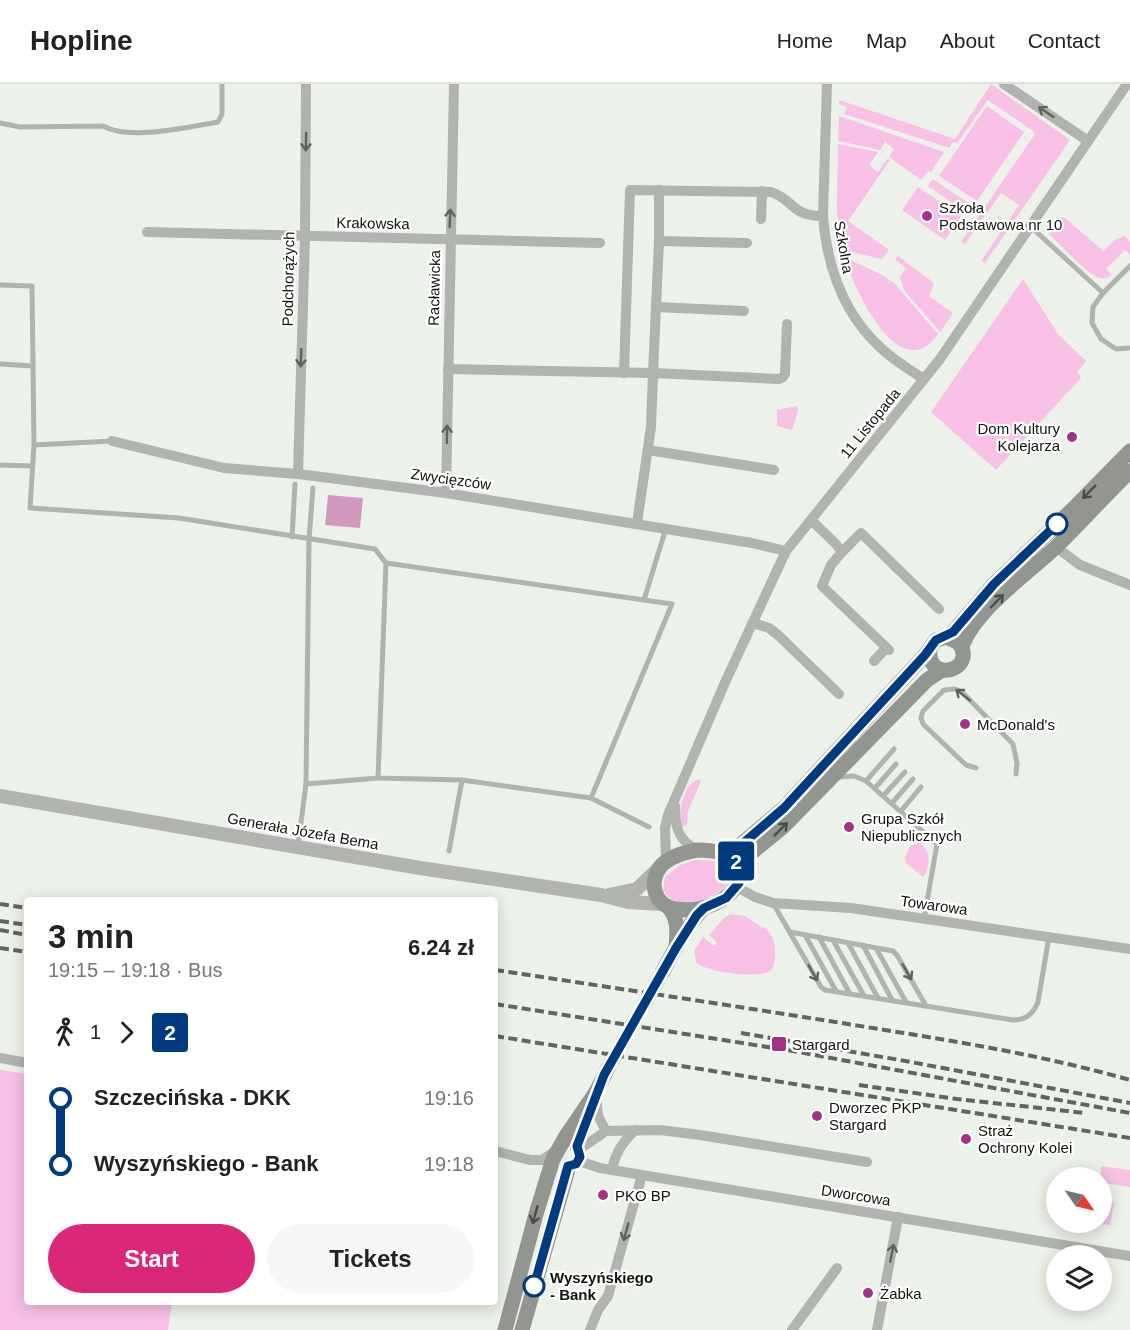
<!DOCTYPE html>
<html lang="en">
<head>
<meta charset="utf-8">
<style>
	body { margin:0; font-family:Helvetica,sans-serif; background:#f6f6f6; color:#222; height:100vh; display:flex; flex-direction:column; font-size:22px; white-space:nowrap }
	* { box-sizing:border-box; margin:0 }
	p { font-size:20px; color:#767676 }
	.icon { flex:none; width:33px; height:33px; fill:none; stroke:currentColor; stroke-width:2; stroke-linecap:round; stroke-linejoin:round }
	.map { position:relative; flex:1; overflow:hidden }
	.panel { position:absolute; left:24px; top:813px; width:474px; height:408px; display:flex; flex-direction:column; background:#fff; border-radius:6px; box-shadow:0 3px 15px #0003 }
	.panel>* { flex:none }
	.badge { padding:0 12px; border-radius:4px; font-size:21px; line-height:39px }
	.needle { width:39px; rotate:124deg }
	.buttons { position:absolute; left:1046px; top:1083px; display:grid; gap:12px }
	.buttons a { display:grid; place-items:center; width:66px; height:66px; border-radius:50%; background:#fff; box-shadow:0 3px 15px #0003; font-size:30px }
	.map>.badge { position:absolute; translate:-50% -50%; box-shadow:0 0 0 3px #fff }
	.legs { display:flex; align-items:center; gap:9px; height:66px; padding:0 24px; font-size:20px }
	.legs p { margin-inline-start:auto }
	.headline { display:flex; align-items:center; justify-content:space-between; height:102px; padding:0 24px }
	h1 { font-size:33px; font-weight:800; line-height:45px }
	.primary-button { display:flex; gap:12px; margin-top:auto; padding:12px 24px }
	.primary-button a { flex:1; height:69px; border-radius:36px; background:#db2777; color:#fff; font-size:24px; font-weight:800; line-height:69px; text-align:center }
	.primary-button a+a { background:#f6f6f6; color:#222 }
	ul { padding:0 24px; list-style:none }
	li { display:flex; align-items:center; gap:21px; height:66px; font-size:22px }
	li i { display:grid; place-items:center; width:9px; height:100%; margin:0 8px; background:currentColor }
	li i::after { content:''; width:15px; height:15px; margin:-8px; border:4px solid; border-radius:50%; background:#fff }
	li p { margin-inline-start:auto }
	li:first-child i { background:linear-gradient(#0000 50%,currentColor 0) }
	li:last-child i { background:linear-gradient(currentColor 50%,#0000 0) }
	header { display:flex; align-items:center; gap:36px; box-sizing:border-box; height:84px; padding:0 30px; background:#fff; border-bottom:2px solid #e0e0e0 }
	header strong { font-size:28px }
	nav { display:flex; gap:33px; margin-inline-start:auto; font-size:21px }
	.map>svg:first-child { display:block }
</style>
</head>
<body>
<header>
<strong>Hopline</strong>
<nav><a>Home</a><a>Map</a><a>About</a><a>Contact</a></nav>
</header>
<div class="map">
<svg width="1130" height="1246" viewBox="0 0 1130 1246">
	<rect width="100%" height="100%" fill="#ecf1e9"/>
	<!-- green -->
	<g fill="#f7c0e4">
		<path d="M991 0 1070 56 985 179 981 177 1019 121 1001 109 965 160 961 158 1035 50 1033 47 988 16 957 59 952 58 950 64 844 30 847 23 839 20V16L955 55Z"/>
		<path d="M987 22 1024 48 977 117 939 92Z"/>
		<path d="M839 32 944 68 931 88 928 87 921 96 889 73 894 65 885 58 880 66 838 57Z"/>
		<path d="M838 60 878 68 869 81 878 88 887 75 890 76 848 137 889 166 882 175 842 166 837 126Z"/>
		<path d="M933 95 975 124 970 131 928 102Z"/>
		<path d="M918 103 961 132 945 156 902 126Z"/>
		<path d="M1064 133 1103 167 1116 155 1125 152 1130 158V170L1125 166 1106 185 1112 191C1108 194 1104 195 1099 194 1087 190 1059 159 1048 149L1054 138Z"/>
		<path d="M898 172 934 199 929 212 953 229 940 248 904 206 900 193 906 184 895 176Z"/>
		<path d="M844 173 882 191 894 199 938 250C899 305 854 204 844 173Z"/>
		<path d="M1023 195 1058 250 1086 277 1077 288 1081 294 996 386 931 328Z"/>
		<path d="M797 322 798 327 792 346 777 342V326Z"/>
		<path d="M698 695 701 697 688 727 687 741 681 743C678 732 682 710 690 701 692 698 696 697 698 695Z"/>
		<path d="M919 759C931 766 931 783 923 793L906 779 905 774 910 762Z"/>
		<path d="M695 776C710 776 732 776 732 795 719 813 678 833 663 806L665 793 680 781Z"/>
		<path d="M731 830 745 832 763 844 765 843C772 850 775 858 775 868 775 873 775 882 771 886 760 896 705 888 696 878L694 867 703 853 714 862 717 858 709 851 724 834Z"/>
		<path d="M0 986 27 990V1218H172L168 1246H0Z"/>
		<path d="M1101 1082 1130 1086V1103L1104 1099 1101 1117 1114 1119 1110 1141 1094 1139 1101 1138Z"/>
	</g>
	<!-- water -->
	<path fill="#d299be" d="M328 411 363 414 360 444 325 441Z"/>
	<g fill="none" stroke-linecap="round" stroke-linejoin="round">
		<!-- secondary-tunnel -->
		<path stroke="#cbd0c8" stroke-width="15" stroke-dasharray="15 8" stroke-linecap="butt" d="M608 984 662 889"/>
		<!-- service -->
		<g stroke="#b0b3af" stroke-width="5">
			<path d="M0 39 20 43 103 42C130 57 188 43 218 38L222 30V0"/>
			<path d="M1030 142 1103 209 1093 223 1092 239 1101 255 1116 265 1130 264"/>
			<path d="M0 201 32 202 34 361"/>
			<path d="M1103 209 1130 182"/>
			<path d="M0 280 33 282"/>
			<path d="M112 357 34 361 30 424 179 434 375 465 386 479"/>
			<path d="M0 381 32 382"/>
			<path d="M292 453 295 400"/>
			<path d="M644 516 666 444"/>
			<path d="M976 684 966 681 923 640 921 634 923 627 944 606 955 605 962 608 1013 660 1017 679 1016 690"/>
			<path d="M839 693 854 692 866 697 937 760 924 835"/>
			<path d="M866 697 894 665"/>
			<path d="M306 700 378 694"/>
			<path d="M875 704 896 680"/>
			<path d="M883 712 905 688"/>
			<path d="M591 714 462 696 378 694 386 479 672 520 591 714 649 743"/>
			<path d="M892 719 913 695"/>
			<path d="M901 727 921 703"/>
			<path d="M298 761 306 700 309 455 313 404"/>
			<path d="M449 767 462 696"/>
			<path d="M773 819 821 903 825 906 1013 936C1026 936 1033 930 1038 918L1049 853"/>
			<path d="M790 848 893 867 897 871 926 922"/>
			<path d="M805 851 836 907"/>
			<path d="M819 853 850 910"/>
			<path d="M833 856 864 912"/>
			<path d="M848 859 878 914"/>
			<path d="M863 861 892 916"/>
			<path d="M876 864 906 918"/>
		</g>
		<!-- minor -->
		<g stroke="#b0b3af" stroke-width="10">
			<path d="M827 0 823 132C827 183 843 230 882 265 895 277 910 286 924 295"/>
			<path d="M1004 0 1088 57"/>
			<path d="M659 106V157L653 289 779 295 783 293 785 290 787 240"/>
			<path d="M761 135 762 107"/>
			<path d="M147 148 600 159"/>
			<path d="M659 157 747 159"/>
			<path d="M656 223 744 227"/>
			<path d="M448 285 653 289 651 343 637 439"/>
			<path d="M624 289 630 106 771 108C795 116 790 132 823 132"/>
			<path d="M112 357 224 384 298 390 446 409 752 459 786 467"/>
			<path d="M648 366 774 386"/>
			<path d="M298 390 305 153 306 0"/>
			<path d="M446 409 454 0"/>
			<path d="M811 436 835 459 842 468 861 449 939 525"/>
			<path d="M1056 463 1080 481 1130 501"/>
			<path d="M842 468 831 481 822 502 889 566"/>
			<path d="M753 539 769 544 778 551 839 610"/>
			<path d="M874 577 886 564"/>
			<path d="M675 722C674 742 679 758 698 766"/>
			<path d="M666 778 665 744 668 731 727 594 786 467 940 275 1127 0"/>
			<path d="M737 803 755 813 773 819 851 824 1130 865"/>
			<path d="M0 974 27 979"/>
			<path d="M596 1013 598 1032 606 1047"/>
			<path d="M580 1065 606 1047 660 1046 700 1051 867 1078"/>
			<path d="M495 1067 530 1076H542L557 1066"/>
			<path d="M579 1077 600 1084 642 1091 1130 1172"/>
			<path d="M612 1085C616 1068 622 1059 635 1046"/>
			<path d="M590 1246 598 1226 608 1212 642 1091"/>
			<path d="M792 1246 837 1184"/>
			<path d="M877 1246 898 1133"/>
		</g>
		<!-- tertiary -->
		<g stroke="#b0b3af" stroke-width="14">
			<path d="M0 712 420 784 601 811 628 818 661 820"/>
			<path d="M609 811 637 805 661 782"/>
		</g>
		<!-- secondary -->
		<g stroke="#929590" stroke-width="15">
			<path d="M946 553 953 548 994 500 1072 426 1130 367"/>
			<path d="M962 563C974 527 1028 489 1056 463 1081 438 1105 412 1130 387"/>
			<path d="M698 766C776 767 734 834 675 825 654 821 648 798 661 782 670 772 686 768 698 766Z"/>
			<path d="M721 768 739 762 784 724 925 571 936 556 946 553 959 559C978 587 926 600 930 565"/>
			<path d="M741 786 750 770 783 743 927 596 942 586"/>
			<path d="M669 824C679 836 677 849 676 864"/>
			<path d="M662 889C674 867 686 842 704 824"/>
			<path d="M577 1062 596 1008 608 984"/>
			<path d="M505 1246 536 1130 553 1075 566 1052 596 1008"/>
			<path d="M522 1246 569 1082"/>
		</g>
		<!-- rail -->
		<g stroke="#61645f" stroke-width="4" stroke-dasharray="9 4.5" stroke-linecap="butt">
			<path d="M0 820 27 824"/>
			<path d="M0 837 27 841"/>
			<path d="M0 846 27 851"/>
			<path d="M0 864 27 868"/>
			<path d="M495 886C615 904 735 922 854 941 947 956 1039 970 1130 996"/>
			<path d="M495 920 793 967 1130 1029"/>
			<path d="M741 949 900 976 1130 1019"/>
			<path d="M495 952 1130 1054"/>
			<path d="M859 1001 957 1015 1085 1029"/>
		</g>
	</g>
	<!-- one-way arrows -->
	<defs><path id="oneway-shaft" d="M-6 0H5M1.5-3L5.5 0L1.5 3" fill="none" stroke-width="1.6" stroke-linecap="round" stroke-linejoin="round" transform="scale(1.5)"/></defs>
	<g stroke="#60625f">
		<use href="#oneway-shaft" transform="translate(1046 28) rotate(-146)"/>
		<use href="#oneway-shaft" transform="translate(306 58) rotate(91)"/>
		<use href="#oneway-shaft" transform="translate(450 134) rotate(-88)"/>
		<use href="#oneway-shaft" transform="translate(301 274) rotate(92)"/>
		<use href="#oneway-shaft" transform="translate(447 350) rotate(-89)"/>
		<use href="#oneway-shaft" transform="translate(963 611) rotate(-142)"/>
		<use href="#oneway-shaft" transform="translate(907 888) rotate(60)"/>
		<use href="#oneway-shaft" transform="translate(813 889) rotate(60)"/>
		<use href="#oneway-shaft" transform="translate(626 1148) rotate(106)"/>
		<use href="#oneway-shaft" transform="translate(892 1169) rotate(-79)"/>
	</g>
	<g stroke="#4a4d49">
		<use href="#oneway-shaft" transform="translate(1089 408) rotate(135)"/>
		<use href="#oneway-shaft" transform="translate(997 517) rotate(-46)"/>
		<use href="#oneway-shaft" transform="translate(781 745) rotate(-45)"/>
		<use href="#oneway-shaft" transform="translate(535 1131) rotate(106)"/>
	</g>
	<g fill="none" stroke-linecap="round" stroke-linejoin="round">
		<!-- line-1 casing -->
		<g stroke="#fff" stroke-width="14">
			<path id="line-1" d="M534 1202 568 1082 576 1080 580 1073 577 1062 604 991 676 864 697 831 704 824 726 814 739 799 741 786 738 779 722 768 740 762 784 724 925 571 936 556 953 548 994 500 1057 440"/>
		</g>
		<!-- line-1 -->
		<use href="#line-1" stroke="#003b80" stroke-width="9"/>
	</g>
	<!-- markers -->
	<g fill="#a73189" stroke="#fff" stroke-width="2">
		<circle cx="927" cy="132" r="6"/>
		<circle cx="1072" cy="353" r="6"/>
		<circle cx="965" cy="640" r="6"/>
		<circle cx="849" cy="743" r="6"/>
		<rect x="771" y="952" width="16" height="16" rx="3"/>
		<circle cx="817" cy="1032" r="6"/>
		<circle cx="966" cy="1055" r="6"/>
		<circle cx="603" cy="1111" r="6"/>
		<circle cx="868" cy="1209" r="6"/>
	</g>
	<g fill="#fff" stroke="#003b80" stroke-width="3">
		<circle cx="1057" cy="440" r="10"/>
		<circle cx="534" cy="1202" r="10"/>
	</g>
	<g text-anchor="middle" dominant-baseline="central" stroke-width="4.5" stroke-linejoin="round" paint-order="stroke">
		<!-- poi labels -->
		<g font-size="15" fill="#10120f" stroke="#fff" text-anchor="start">
			<text x="939" y="123">Szkoła<tspan x="939" dy="17">Podstawowa nr 10</tspan></text>
			<text x="1060" y="344" text-anchor="end">Dom Kultury<tspan x="1060" dy="17">Kolejarza</tspan></text>
			<text x="977" y="640">McDonald's</text>
			<text x="861" y="734">Grupa Szkół<tspan x="861" dy="17">Niepublicznych</tspan></text>
			<text x="792" y="960">Stargard</text>
			<text x="829" y="1023">Dworzec PKP<tspan x="829" dy="17">Stargard</tspan></text>
			<text x="978" y="1046">Straż<tspan x="978" dy="17">Ochrony Kolei</tspan></text>
			<text x="615" y="1111">PKO BP</text>
			<text x="880" y="1209">Żabka</text>
		</g>
		<!-- street labels -->
		<g font-size="15" fill="#10120f" stroke="#fff">
			<text transform="translate(373 139) rotate(1)">Krakowska</text>
			<text transform="translate(844 163) rotate(80)">Szkolna</text>
			<text transform="translate(288 195) rotate(-89)">Podchorążych</text>
			<text transform="translate(434 204) rotate(-89)">Racławicka</text>
			<text transform="translate(870 339) rotate(-51)">11 Listopada</text>
			<text transform="translate(451 395) rotate(8)">Zwycięzców</text>
			<text transform="translate(303 747) rotate(10)">Generała Józefa Bema</text>
			<text transform="translate(934 821) rotate(8)">Towarowa</text>
			<text transform="translate(856 1111) rotate(9)">Dworcowa</text>
		</g>
		<!-- stop labels -->
		<g font-size="15" font-weight="bold" fill="#10120f" stroke="#fff" text-anchor="start">
			<text x="550" y="1193">Wyszyńskiego<tspan x="550" dy="17">- Bank</tspan></text>
		</g>
	</g>
</svg>
<div class="buttons">
<a><svg class="needle" viewBox="-14 -14 28 28"><path d="M0-13l5 13h-10z" fill="#e53935"/><path d="M0 13l5-13h-10z" fill="#767676"/></svg></a>
<a><svg class="icon" aria-label="layers" viewBox="0 0 24 24"><path d="M12 4l9 5-9 5-9-5zM3 14l9 5 9-5"/></svg></a>
</div>
<b class="badge" style="left:736px;top:777px;background:#003b80;color:#fff">2</b>
<section class="panel">
<div class="headline"><div><h1>3 min</h1><p>19:15 – 19:18 · Bus</p></div><b>6.24 zł</b></div>
<div class="legs"><svg class="icon" aria-label="walk" viewBox="0 0 24 24"><circle cx="13" cy="4" r="2"/><path d="M13 8l-2 6 4 7M11 14l-3 7M7 12l3-4h3l4 4"/></svg>1<svg class="icon" aria-label="forward" viewBox="0 0 24 24"><path d="M9 5l7 7-7 7"/></svg><b class="badge" style="background:#003b80;color:#fff">2</b></div>
<ul>
<li><i style="color:#003b80"></i><b>Szczecińska - DKK</b><p>19:16</p></li>
<li><i style="color:#003b80"></i><b>Wyszyńskiego - Bank</b><p>19:18</p></li>
</ul>
<div class="primary-button"><a>Start</a><a>Tickets</a></div>
</section>
</div>
</body>
</html>
